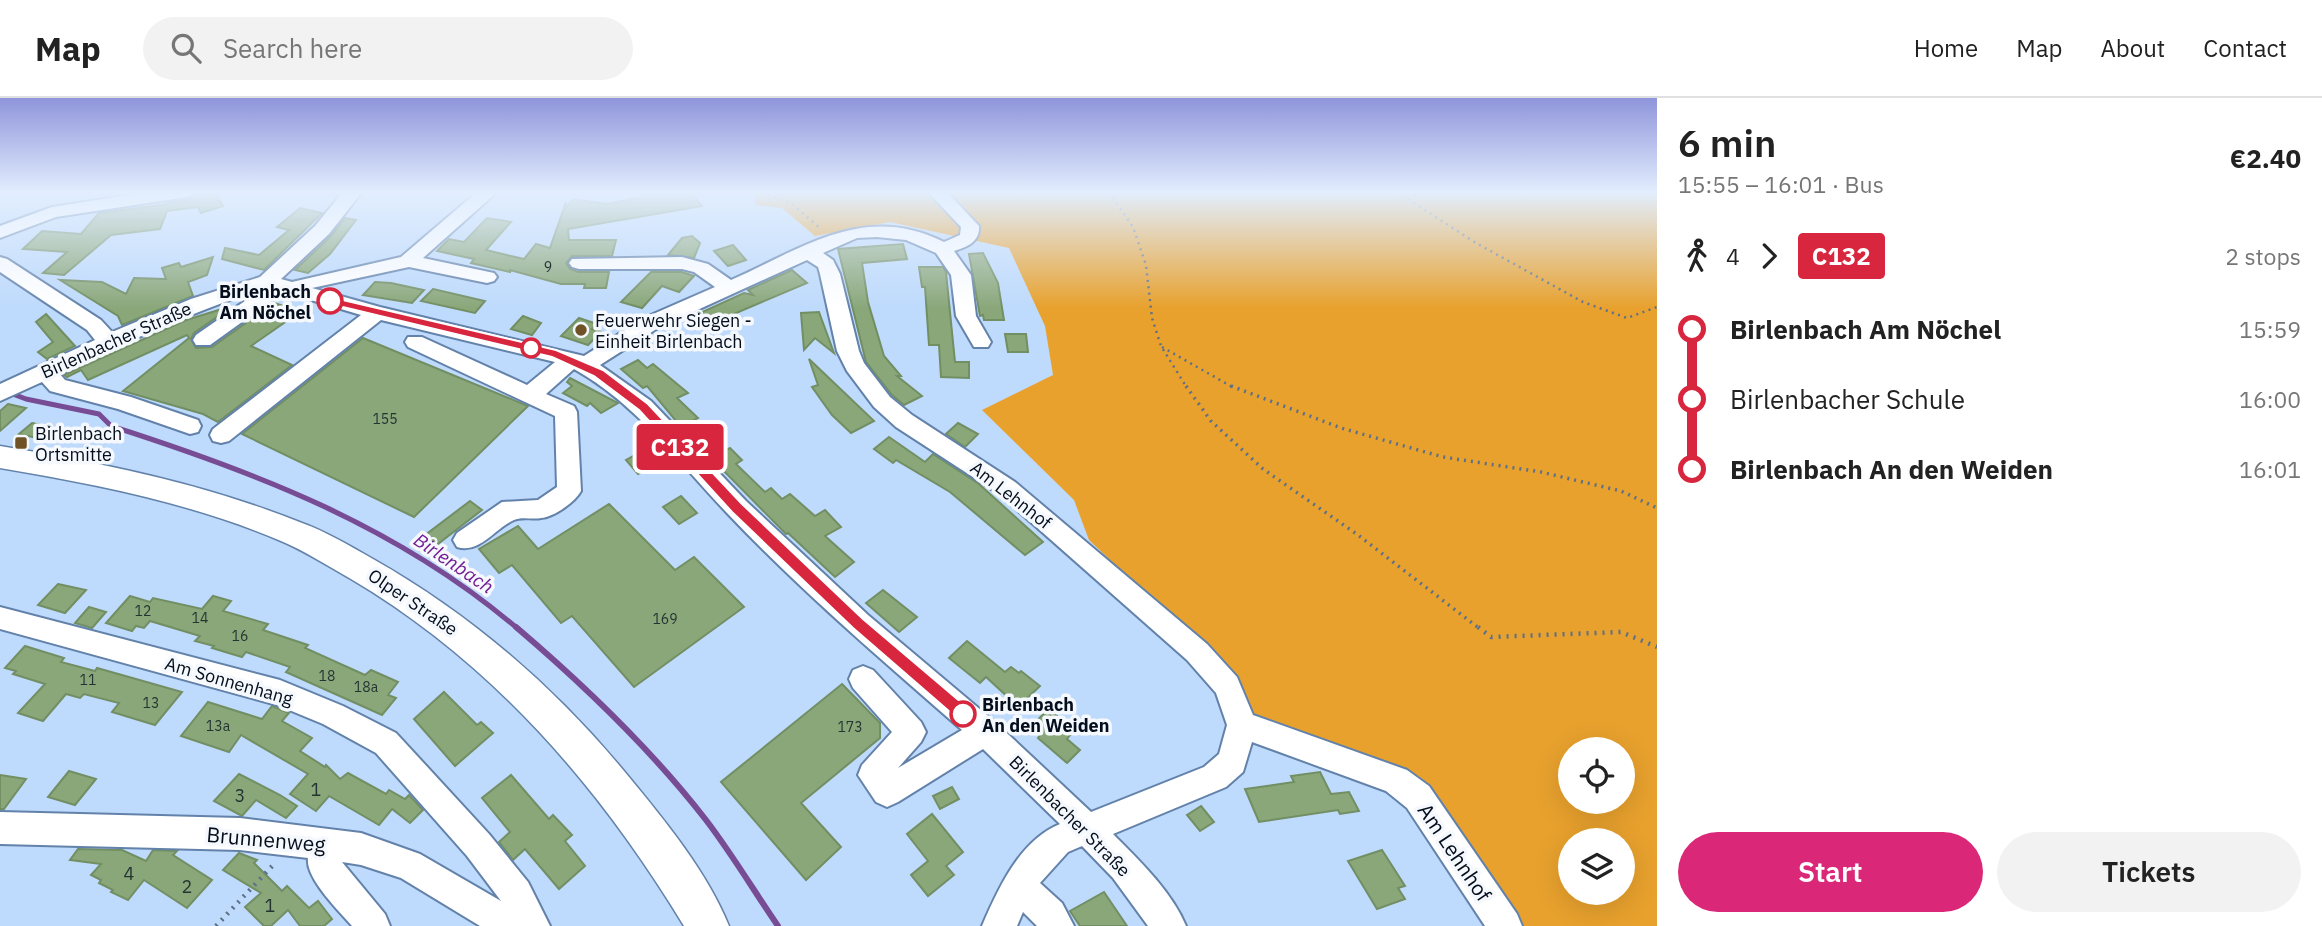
<!DOCTYPE html>
<html lang="en">
<head>
<meta charset="utf-8">
<style>
	body { margin:0; font-family:"IBM Plex Sans",sans-serif; background:#f2f2f2; color:#222; height:100vh; display:flex; flex-direction:column; font-size:26px; white-space:nowrap }
	* { box-sizing:border-box; margin:0 }
	p { font-size:23px; color:#767676 }
	.icon { flex:none; width:38px; height:38px; fill:none; stroke:currentColor; stroke-width:2; stroke-linecap:round; stroke-linejoin:round }
	.map { position:relative; flex:1; overflow:hidden }
	.drawer { display:flex; flex-direction:column; background:#fff; width:665px }
	.drawer>* { flex:none }
	.badge { padding:0 14px; border-radius:5px; font-size:24px; line-height:46px }
	.tools { position:absolute; left:1558px; top:639px; display:grid; gap:14px }
	.tools a { display:grid; place-items:center; width:77px; height:77px; border-radius:50%; background:#fff; box-shadow:0 7px 28px #0002; font-size:35px }
	.map>.badge { position:absolute; translate:-50% -50%; box-shadow:0 0 0 4px #fff }
	.legs { display:flex; align-items:center; gap:10px; height:77px; padding:0 21px; font-size:23px }
	.legs p { margin-inline-start:auto }
	.head { display:flex; align-items:center; justify-content:space-between; height:119px; padding:0 21px }
	h1 { font-size:38px; font-weight:600; line-height:52px }
	.button { display:flex; gap:14px; margin-top:auto; padding:14px 21px }
	.button a { flex:1; height:80px; border-radius:42px; background:#db2777; color:#fff; font-size:28px; font-weight:600; line-height:80px; text-align:center }
	.button a+a { background:#f2f2f2; color:#222 }
	ul { padding:0 21px; list-style:none }
	li { display:flex; align-items:center; gap:24px; height:70px; font-size:26px }
	li i { display:grid; place-items:center; width:10px; height:100%; margin:0 9px; background:currentColor }
	li i::after { content:''; width:18px; height:18px; margin:-9px; border:5px solid; border-radius:50%; background:#fff }
	li p { margin-inline-start:auto }
	li:first-child i { background:linear-gradient(#0000 50%,currentColor 0) }
	li:last-child i { background:linear-gradient(currentColor 50%,#0000 0) }
	header { display:flex; align-items:center; gap:42px; box-sizing:border-box; height:98px; padding:0 35px; background:#fff; border-bottom:2px solid #e0e0e0 }
	header strong { font-size:33px }
	nav { display:flex; gap:38px; margin-inline-start:auto; font-size:24px }
	.search { width:490px; height:63px; background:#f2f2f2; display:flex; align-items:center; gap:18px; box-sizing:border-box; padding:0 24px; border-radius:38px; color:#767676; font-size:26px }
	main { display:flex; flex:1; min-height:0 }
	.map>svg:first-child { display:block }
</style>
</head>
<body>
<header>
<strong>Map</strong>
<div class="search"><svg class="icon" aria-label="search" viewBox="0 0 24 24"><circle cx="10" cy="10" r="6"/><path d="M15 15l6 6"/></svg>Search here</div>
<nav><a>Home</a><a>Map</a><a>About</a><a>Contact</a></nav>
</header>
<main>
<div class="map">
<svg width="1657" height="828" viewBox="0 0 1657 828">
	<rect width="100%" height="100%" fill="#bedafc"/>
	<!-- green -->
	<path fill="#e8a12d" fill-rule="evenodd" d="M755 94H1657V828H1493L1404 676 1260 640 1242 587 1089 442 1074 402 982 312 1053 277 1045 228 1009 150 890 124 815 138 782 110 755 107ZM1570 651H1622V704H1570ZM1570 742H1622V794H1570Z"/>
	<g fill="none" stroke-linecap="round" stroke-linejoin="round">
		<!-- stream-far1 -->
		<path stroke="#784c94" stroke-width="5" d="M0 291 26 301 99 316 111 328C258 375 399 429 518 531"/>
		<!-- stream -->
		<path stroke="#784c94" stroke-width="6" d="M516 529C584 587 651 651 706 722 732 756 754 793 778 828"/>
	</g>
	<!-- building -->
	<g fill="#8aa77a" stroke="#728e63" stroke-width="2">
		<path d="M199 94H215L223 108 201 115 198 109 167 113 160 131 111 137 64 177 43 175 67 154 23 151 42 133 81 136 99 115 161 107 188 101Z"/>
		<path d="M640 94H691L702 108 568 131 569 142H616L612 158H572L566 165 570 171 578 174H609L606 190H584L585 186H561L510 172V174L471 165 474 161 437 153 449 141 464 144 487 120 511 124 486 152 524 161 536 146 550 150 566 104V110L573 101 606 106 642 99Z"/>
		<path d="M300 110 322 115 264 172 222 161 225 150 259 157 289 132 277 129Z"/>
		<path d="M345 120 356 122 330 156 308 175 295 172 331 138Z"/>
		<path d="M692 138 700 145 694 160 668 157 682 140Z"/>
		<path d="M903 146 907 161 862 165 868 204 884 258 901 278H897L922 298 904 307 892 297 866 264 838 151Z"/>
		<path d="M733 147 746 162 728 168 714 153Z"/>
		<path d="M983 155 998 185 1004 222H984L983 217 980 218 969 156Z"/>
		<path d="M213 159 207 177 188 184 193 198 122 227 118 218 60 182 102 184 126 196 134 180 166 181 162 170 179 165 181 169Z"/>
		<path d="M919 169H943L946 174 955 264H969V280L941 279 939 247H929L925 189H922Z"/>
		<path d="M792 172 807 185 729 218 731 220 713 228 700 215 744 195 753 197 748 192Z"/>
		<path d="M651 174H682L694 178 679 194 662 188 642 210 621 204Z"/>
		<path d="M375 184 391 185 424 192 412 205 363 197Z"/>
		<path d="M433 191 485 203 475 215 421 203Z"/>
		<path d="M274 205 301 213 251 248 292 267 218 324 203 316 123 293 189 240 187 237 88 282 81 272 67 279 64 277 186 222 222 211 224 214 194 235 191 241 196 250 212 249Z"/>
		<path d="M819 214 834 255 815 240 804 252 801 215Z"/>
		<path d="M46 216 75 248 47 261 38 254 53 244 36 224Z"/>
		<path d="M523 218 541 225 532 237 511 231Z"/>
		<path d="M579 220 597 226 592 231 601 234 588 247 561 238Z"/>
		<path d="M1005 236H1026L1028 254H1008Z"/>
		<path d="M363 240 528 308 414 419 242 336Z"/>
		<path d="M809 261 852 302 874 323 851 335 832 317 812 289 818 287Z"/>
		<path d="M638 262 647 270 653 266 688 295 677 300 698 320 681 329 647 288 643 290 621 271Z"/>
		<path d="M570 280 618 305 601 315 590 305 587 308 563 295 572 288 567 284Z"/>
		<path d="M8 306 26 310 0 333V313Z"/>
		<path d="M32 325 54 330 41 341 19 336Z"/>
		<path d="M958 325 978 336 965 349 946 336Z"/>
		<path d="M889 339 925 364 933 356 979 386 1043 444 1025 457 950 394 896 362 893 365 874 351Z"/>
		<path d="M653 347 672 367 658 374 652 369 638 376 626 362Z"/>
		<path d="M730 350 742 362 736 366 765 394 771 390 782 401 790 396 815 418 825 412 841 429 825 438 854 464 835 479 788 435 786 436 711 360Z"/>
		<path d="M681 398 697 415 679 426 663 409Z"/>
		<path d="M470 403 482 412 434 449 420 441Z"/>
		<path d="M609 406 675 472 694 459 744 509 634 589 572 518 561 525 512 467 499 475 479 451 518 428 538 451Z"/>
		<path d="M58 486 86 492 65 515 38 507Z"/>
		<path d="M883 492 917 519 899 534 866 505Z"/>
		<path d="M130 498 150 504 153 500 202 511 213 498 231 503 223 513 268 526 263 532 308 547 305 550 365 577 371 572 398 584 388 597 396 600 382 617 286 574 290 569 246 554 242 559 212 550 214 548 195 543 200 538 150 523 144 530 136 528 132 533 106 525Z"/>
		<path d="M89 509 106 514 92 530 75 525Z"/>
		<path d="M967 543 1005 574 1011 569 1019 575 1021 573 1040 588 1021 606 1013 600 1011 602 986 579 980 585 949 560Z"/>
		<path d="M25 548 64 560 61 564 95 573 97 570 182 594 155 627 112 614 119 605 84 596 80 600 66 596 43 623 18 615 45 586 13 576 16 573 5 570Z"/>
		<path d="M842 586 880 625V640L801 705 841 749 806 782 721 684Z"/>
		<path d="M444 594 477 627 481 624 493 635 455 668 414 621Z"/>
		<path d="M208 604 262 621 272 608 289 615 282 623 312 640 300 653 325 669 326 667 340 681 348 675 386 696 389 692 405 701 409 697 423 712 410 725 392 711 379 727 329 698 316 713 290 696 308 676 241 637 229 654 181 638Z"/>
		<path d="M1048 611 1074 632 1067 641 1080 652 1067 665 1038 640 1040 637 1031 629Z"/>
		<path d="M69 673 96 681 75 707 48 699Z"/>
		<path d="M1320 674 1331 696 1349 694 1359 713 1340 716 1338 712 1259 724 1245 691 1294 684 1291 678Z"/>
		<path d="M239 676 280 697 297 708 286 720 256 702 242 718 214 703Z"/>
		<path d="M0 677 26 681 4 711H0Z"/>
		<path d="M511 677 549 721 553 717 572 737 565 743 585 768 559 791 525 751 513 762 499 744 510 734 482 700Z"/>
		<path d="M952 689 959 701 940 711 933 698Z"/>
		<path d="M1201 708 1214 724 1200 733 1187 717Z"/>
		<path d="M932 716 963 754 946 768 954 777 928 798 911 777 928 763 907 736Z"/>
		<path d="M78 751 122 752 146 763 153 752 177 753 173 757 212 782 187 810 144 782 128 802 111 794 113 792 99 785 101 782 91 777 101 766 70 762Z"/>
		<path d="M1382 752 1405 788 1398 790 1405 801 1377 811 1348 763Z"/>
		<path d="M239 755 257 762 254 765 282 793 287 788 309 810 318 803 332 821 324 828H300L288 812 271 828H264L245 809 261 795 223 772Z"/>
		<path d="M1104 794 1127 828H1080L1070 813Z"/>
	</g>
	<g fill="none" stroke-linecap="round" stroke-linejoin="round">
		<!-- minor casing -->
		<g stroke="#6382aa" stroke-width="4">
			<g id="minor">
				<path d="M148 94H196L187 99 56 119 0 140V128L52 109Z"/>
				<path d="M343 94H362L329 136 281 181 292 184 401 159 477 94H497L423 160 494 175 497 179 494 183 487 185 409 169 312 190 380 209 584 258 644 220 715 189 694 174 682 171H579L572 169 569 165 572 161 682 159 708 166 731 182C803 150 865 104 944 144L960 137 961 129 928 94H947L979 128C980 144 967 149 954 153L971 177 976 218 991 244 988 249H974L956 218 951 177 936 155 906 142 877 139 857 140 823 155 833 162 840 176 859 253 864 265 890 299 912 317 1015 384 1207 546 1237 579 1253 617 1407 672 1429 688 1517 816 1522 828H1485L1407 710 1386 693 1252 644 1243 674 1226 689 1113 736C1139 762 1172 794 1186 828H1148L1113 780 1082 748 1068 754 1040 785 1062 805 1074 828H1037L1023 814 1017 828H982C998 791 1020 742 1060 726L983 651 898 704 887 709 876 704 858 677 862 667 892 634 853 590 849 581 853 572 863 568 873 572 921 624 926 634 921 644 898 670 962 632C882 562 801 493 728 416 679 365 637 306 574 271L546 296 574 308 577 314 581 393C575 404 554 419 541 420 533 422 522 418 514 422 495 430 480 456 457 449L453 442 457 435 502 404 538 402 557 389 555 318 408 249 405 244 408 239H422L527 287 555 264 381 222 229 343 221 345 213 343 210 337 213 331 361 217 284 194 210 247H196L193 242 196 237 262 191C192 214 126 244 60 276L65 282 131 299 198 322 201 328 198 334 190 336 118 311 50 293 42 284 0 303V286L95 242 87 232 0 174V159L7 161 101 222 112 234 191 201 260 179 315 128ZM807 162 818 169 820 176 837 253 847 273 874 309 896 329 999 396 1187 562 1216 595 1227 627 1219 656 1204 669 1091 714 995 624 868 517 746 403 651 303 600 267 658 230Z"/>
				<path d="M0 509 280 582 343 608 396 635 489 736 528 784 550 828H480L401 780 361 767 342 764 385 816 390 828H352C339 813 305 780 308 760L240 752 0 746V714L240 720 361 735 420 756 501 803 467 758 376 655 323 626 277 607 0 531Z"/>
			</g>
		</g>
		<!-- major casing -->
		<g stroke="#6382aa" stroke-width="3">
			<path id="major" d="M0 348C103 365 205 386 302 425 327 434 350 448 373 461 472 517 557 591 629 679 666 724 707 774 729 828H684C599 688 493 565 351 481 328 468 305 453 281 443 192 405 95 386 0 370Z"/>
		</g>
		<!-- path-far2 -->
		<g stroke="#5e7088" stroke-width="2.5" stroke-dasharray="2 4.5" stroke-linecap="butt">
			<path d="M762 94 791 105 821 131"/>
			<path d="M1109 94 1133 129 1146 167 1152 220 1161 248 1187 290"/>
			<path d="M1397 94 1476 145 1583 204 1627 220 1657 209"/>
			<path d="M1162 249 1234 290"/>
		</g>
		<!-- path-far1 -->
		<g stroke="#5e7088" stroke-width="3.5" stroke-dasharray="2 5" stroke-linecap="butt">
			<path d="M1186 288 1211 323 1263 371 1358 437 1480 531"/>
			<path d="M1231 288 1341 330 1443 359 1541 374 1621 393 1657 410"/>
		</g>
		<!-- path -->
		<g stroke="#5e7088" stroke-width="4.5" stroke-dasharray="2 6" stroke-linecap="butt">
			<path d="M1478 529 1491 539 1621 534 1657 549"/>
			<path d="M216 828 275 765"/>
		</g>
		<!-- minor -->
		<use href="#minor" fill="#fff" fill-rule="evenodd"/>
		<!-- major -->
		<use href="#major" fill="#fff" fill-rule="evenodd"/>
	</g>
	<!-- sky -->
	<linearGradient id="sky" x2="0" y2="1"><stop stop-color="#8f95db"/><stop offset="0.45" stop-color="#e2eefe"/><stop offset="1" stop-color="#e2eefe" stop-opacity="0"/></linearGradient>
	<rect width="1657" height="210" fill="url(#sky)"/>
	<!-- line-1 -->
	<path fill="#d7263d" stroke="#fff" stroke-width="2" d="M330 199 556 252 603 272 648 306 742 406 863 521 969 611 971 616 969 621 963 623 958 621 853 530 732 414 639 312 594 278 552 259 326 205V200Z"/>
	<!-- markers -->
	<g fill="#fff" stroke="#d7263d" stroke-width="3.5">
		<circle cx="330" cy="203" r="12"/>
		<circle cx="531" cy="250" r="9"/>
		<circle cx="963" cy="616" r="12"/>
	</g>
	<g fill="#705227" stroke="#f5f8fd" stroke-width="2.5">
		<circle cx="581" cy="232" r="7"/>
		<rect x="14" y="338" width="14" height="14" rx="3.5"/>
	</g>
	<g text-anchor="middle" dominant-baseline="central" stroke-width="7" stroke-linejoin="round" paint-order="stroke">
		<!-- number labels -->
		<g font-size="14" fill="#253433">
			<text x="548" y="169">9</text>
			<text x="385" y="321">155</text>
			<text x="143" y="513">12</text>
			<text x="200" y="520">14</text>
			<text x="665" y="521">169</text>
			<text x="240" y="538">16</text>
			<text x="327" y="578">18</text>
			<text x="88" y="582">11</text>
			<text x="366" y="589">18a</text>
			<text x="151" y="605">13</text>
			<text x="218" y="628">13a</text>
			<text x="850" y="629">173</text>
		</g>
		<!-- stop labels -->
		<g font-size="18" font-weight="bold" fill="#030d1b" stroke="#f5f8fd" text-anchor="end">
			<text x="311" y="193">Birlenbach<tspan x="311" dy="21">Am Nöchel</tspan></text>
			<text x="982" y="606" text-anchor="start">Birlenbach<tspan x="982" dy="21">An den Weiden</tspan></text>
		</g>
		<!-- poi labels -->
		<g font-size="18" fill="#030d1b" stroke="#f5f8fd" text-anchor="start">
			<text x="595" y="222">Feuerwehr Siegen -<tspan x="595" dy="21">Einheit Birlenbach</tspan></text>
			<text x="35" y="335">Birlenbach<tspan x="35" dy="21">Ortsmitte</tspan></text>
		</g>
		<!-- street labels -->
		<g font-size="18" fill="#030d1b" stroke="#f5f8fd">
			<text transform="translate(116 242) rotate(-24)">Birlenbacher Straße</text>
			<text transform="translate(1011 397) rotate(38)">Am Lehnhof</text>
			<text transform="translate(413 504) rotate(34)">Olper Straße</text>
			<text transform="translate(229 583) rotate(16)">Am Sonnenhang</text>
			<text transform="translate(1070 718) rotate(45)">Birlenbacher Straße</text>
		</g>
		<!-- near-number labels -->
		<g font-size="18" fill="#253433">
			<text x="316" y="691">1</text>
			<text x="240" y="697">3</text>
			<text x="129" y="775">4</text>
			<text x="187" y="788">2</text>
			<text x="270" y="807">1</text>
		</g>
		<!-- water labels -->
		<g font-size="19" font-style="italic" fill="#721b93" stroke="#f5f8fd">
			<text transform="translate(454 465) rotate(34)">Birlenbach</text>
		</g>
		<!-- near-street labels -->
		<g font-size="21" fill="#030d1b" stroke="#f5f8fd">
			<text transform="translate(266 741) rotate(5)">Brunnenweg</text>
			<text transform="translate(1455 754) rotate(56)">Am Lehnhof</text>
		</g>
	</g>
</svg>
<div class="tools">
<a><svg class="icon" aria-label="locate" viewBox="0 0 24 24"><circle cx="12" cy="12" r="6"/><path d="M12 2v4M12 18v4M2 12h4M18 12h4"/></svg></a>
<a><svg class="icon" aria-label="layers" viewBox="0 0 24 24"><path d="M12 4l9 5-9 5-9-5zM3 14l9 5 9-5"/></svg></a>
</div>
<b class="badge" style="left:680px;top:349px;background:#d7263d;color:#fff">C132</b>
</div>
<section class="drawer">
<div class="head"><div><h1>6 min</h1><p>15:55 – 16:01 · Bus</p></div><b>€2.40</b></div>
<div class="legs"><svg class="icon" aria-label="walk" viewBox="0 0 24 24"><circle cx="13" cy="4" r="2"/><path d="M13 8l-2 6 4 7M11 14l-3 7M7 12l3-4h3l4 4"/></svg>4<svg class="icon" aria-label="forward" viewBox="0 0 24 24"><path d="M9 5l7 7-7 7"/></svg><b class="badge" style="background:#d7263d;color:#fff">C132</b><p>2 stops</p></div>
<ul>
<li><i style="color:#d7263d"></i><b>Birlenbach Am Nöchel</b><p>15:59</p></li>
<li><i style="color:#d7263d"></i><span>Birlenbacher Schule</span><p>16:00</p></li>
<li><i style="color:#d7263d"></i><b>Birlenbach An den Weiden</b><p>16:01</p></li>
</ul>
<div class="button"><a>Start</a><a>Tickets</a></div>
</section>
</main>
</body>
</html>
